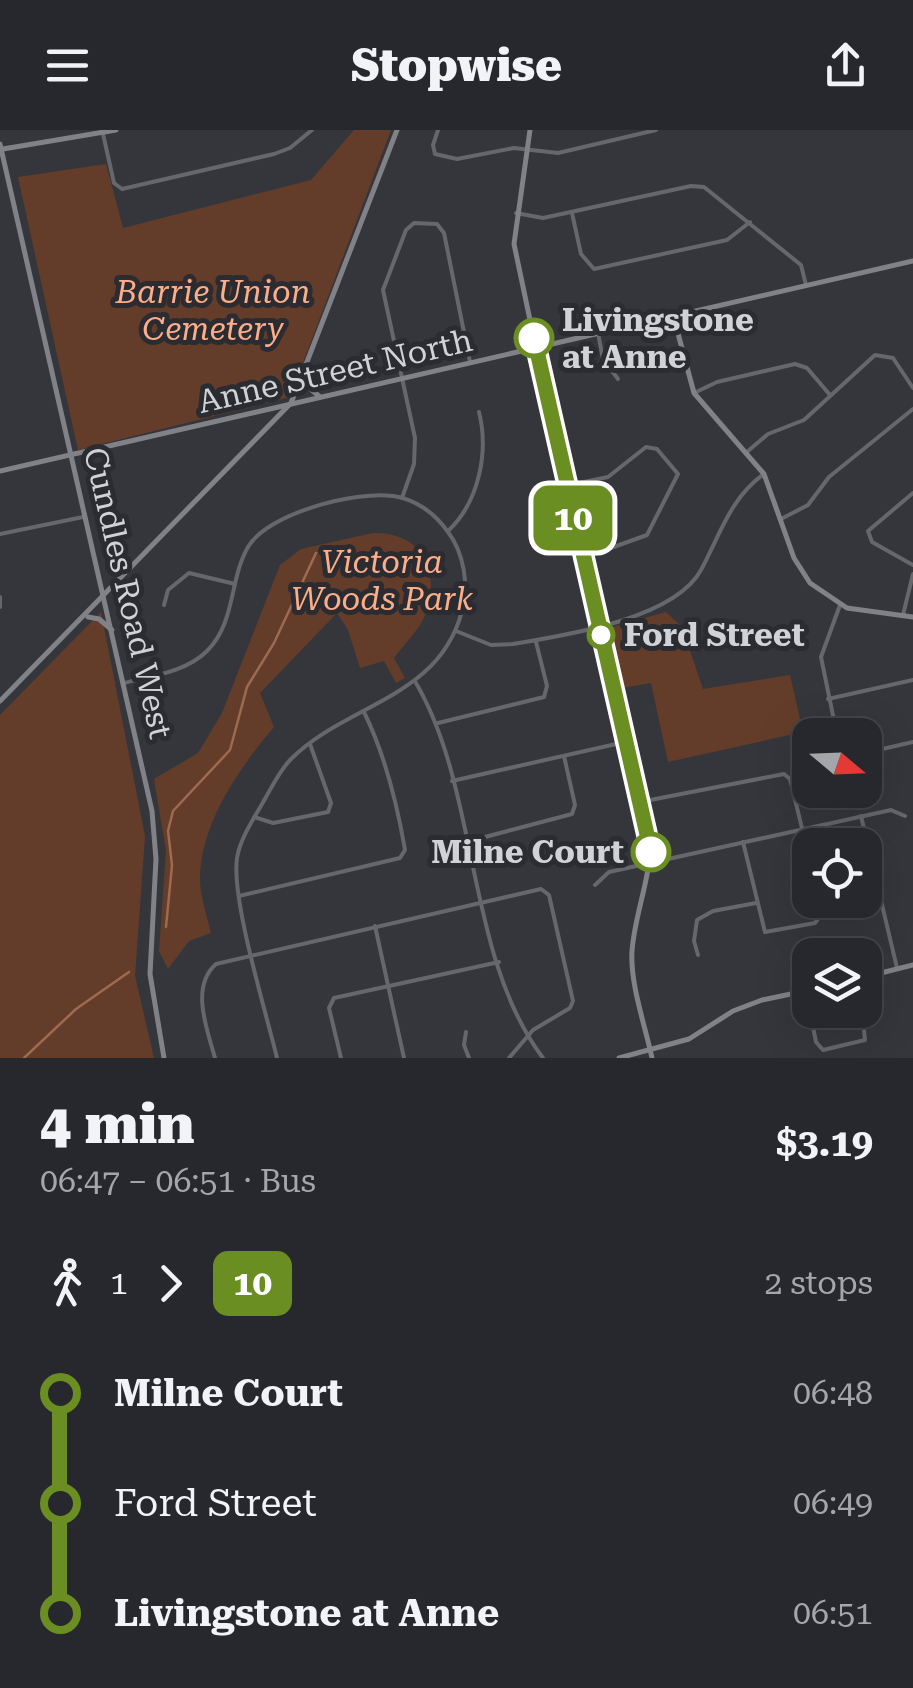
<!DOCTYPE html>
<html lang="en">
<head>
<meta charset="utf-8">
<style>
	body { margin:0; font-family:"Roboto Serif",serif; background:#333439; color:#f1f3f6; height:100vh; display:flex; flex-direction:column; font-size:38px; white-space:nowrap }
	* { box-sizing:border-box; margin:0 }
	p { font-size:32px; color:#a4a6aa }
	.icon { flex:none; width:55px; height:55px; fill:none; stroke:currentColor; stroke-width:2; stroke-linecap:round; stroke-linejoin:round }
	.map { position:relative; height:928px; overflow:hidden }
	.details { display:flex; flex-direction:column; background:#27282d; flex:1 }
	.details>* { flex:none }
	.badge { padding:0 20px; border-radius:15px; font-size:35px; line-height:65px }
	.needle { width:65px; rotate:109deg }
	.tools { position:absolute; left:792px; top:588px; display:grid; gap:20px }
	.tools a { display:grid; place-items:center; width:90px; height:90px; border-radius:20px; background:#27282d; box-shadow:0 10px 40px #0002,0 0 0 2px #434449; font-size:50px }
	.map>.badge { position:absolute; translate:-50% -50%; box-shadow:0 0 0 5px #fff }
	.legs { display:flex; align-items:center; gap:15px; height:110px; padding:0 40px; font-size:32px }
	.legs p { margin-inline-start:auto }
	.headline { display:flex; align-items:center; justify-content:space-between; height:170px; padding:0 40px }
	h1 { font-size:55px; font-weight:800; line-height:75px }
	ul { padding:0 40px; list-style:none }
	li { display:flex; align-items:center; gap:35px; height:110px; font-size:38px }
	li i { display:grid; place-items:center; width:15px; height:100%; margin:0 12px; background:currentColor }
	li i::after { content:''; width:25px; height:25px; margin:-12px; border:8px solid; border-radius:50%; background:#27282d }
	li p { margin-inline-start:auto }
	li:first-child i { background:linear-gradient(#0000 50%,currentColor 0) }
	li:last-child i { background:linear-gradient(currentColor 50%,#0000 0) }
	header { display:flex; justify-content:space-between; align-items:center; height:130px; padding:0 40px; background:#27282d; font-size:45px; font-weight:800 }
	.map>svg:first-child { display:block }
</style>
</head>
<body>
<header><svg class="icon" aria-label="menu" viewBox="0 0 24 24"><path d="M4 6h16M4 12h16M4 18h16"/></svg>Stopwise<svg class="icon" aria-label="share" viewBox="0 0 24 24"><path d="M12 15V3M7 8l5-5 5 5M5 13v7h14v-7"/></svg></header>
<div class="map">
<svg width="913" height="928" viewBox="0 0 913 928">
	<rect width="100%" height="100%" fill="#34363c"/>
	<!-- green -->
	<g fill="#643d2a">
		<path d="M354 0H391L290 267 78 320 18 47 106 34 123 98 311 50Z"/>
		<path d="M373 403C421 402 441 439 426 483 421 498 404 514 394 528L405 548 396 553 384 531 360 538 348 500 337 483 260 563 274 597C240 637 200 694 200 749 200 766 207 786 211 803L189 811 168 839 159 821 166 721 154 649 198 623 222 583 280 435 301 419Z"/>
		<path d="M101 482 145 706 135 846 154 928H0V585Z"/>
		<path d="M666 482 682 497 703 559 790 545 803 602 668 632 651 553 622 558 609 498Z"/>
	</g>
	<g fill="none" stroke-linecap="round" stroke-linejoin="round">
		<!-- stream -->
		<g stroke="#9e6a51" stroke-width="2.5">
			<path d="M166 797 172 735 168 701 173 681 230 620 247 557 274 513 316 423"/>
			<path d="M24 928 76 879 129 842"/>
		</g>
		<!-- street -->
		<g stroke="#66676a" stroke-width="4">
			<path d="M438 0 433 15 435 24 457 29 514 18 558 23 656 0"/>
			<path d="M103 4 114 53 122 59 274 24 290 18 312 0"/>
			<path d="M516 83 543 88 691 56 704 57 801 135 806 155"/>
			<path d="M572 83 581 124 594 139 727 110 750 92"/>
			<path d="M598 203 603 229 618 249"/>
			<path d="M694 263 717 252 795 234 807 238 830 265"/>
			<path d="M748 321 768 304 804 290 875 225 893 228 913 258"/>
			<path d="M565 356 608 347 646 317 657 319 678 344 647 405 583 428"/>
			<path d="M913 363 868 401 872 412 913 435"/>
			<path d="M402 368 414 334 415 308 383 160 406 100 414 93 437 94 444 103 470 232"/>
			<path d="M781 389 808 375 829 347 913 279"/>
			<path d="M448 401C479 372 489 322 479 282"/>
			<path d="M0 404 83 387"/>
			<path d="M0 467V477"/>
			<path d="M164 475 168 460 189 443 235 454"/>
			<path d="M903 485 913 444"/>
			<path d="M456 501 491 515 513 514C567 505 674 489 701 440 720 405 730 368 764 344"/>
			<path d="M124 553C152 546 186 542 207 521 236 492 229 450 248 417 268 383 355 361 393 366 415 369 435 383 448 402 464 423 469 455 462 481 439 569 347 573 291 629 279 641 271 659 262 674 253 690 240 709 237 728 231 769 266 882 277 928"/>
			<path d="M416 553C480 663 465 825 543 928"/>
			<path d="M828 569 913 550"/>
			<path d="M438 593 544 567 547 556 536 512"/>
			<path d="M837 605 821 527 840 475"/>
			<path d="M865 623 913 612"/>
			<path d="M452 651 625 612"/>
			<path d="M640 672 784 644 790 649 810 731"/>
			<path d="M861 686 897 838"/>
			<path d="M254 687 273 693 328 682 331 673 310 614"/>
			<path d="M466 712 572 684 575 675 564 626"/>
			<path d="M743 712 765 802 815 793 820 786 817 770"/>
			<path d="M595 755 609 742 891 680 905 686"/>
			<path d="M239 766 400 728 405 720C397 673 385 625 364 582"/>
			<path d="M375 796 404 928"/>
			<path d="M698 825 694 811 697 790 713 781 756 773"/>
			<path d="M806 861 816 912 823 920 865 910 862 880"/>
			<path d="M466 902 464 915 469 928"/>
			<path d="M215 928C207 899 190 857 216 834L541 759 549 765 573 871 570 878 533 900 509 928"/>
			<path d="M341 928 329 878 334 868 499 832"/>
		</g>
		<!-- secondary -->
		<g stroke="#818287" stroke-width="5">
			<path d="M530 0 514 114 565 356 650 706C652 747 635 781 632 821 630 854 645 895 652 928"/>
			<path d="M0 14 152 681 156 729 150 844 164 928"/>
			<path d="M3 19 116 0"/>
			<path d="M673 185 694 263 764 344 794 428 810 453 847 478 913 487"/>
			<path d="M300 250 320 267"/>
			<path d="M0 341 913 131"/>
			<path d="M88 487 99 489 112 500"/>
			<path d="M0 571 291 273 397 0"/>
			<path d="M865 847 913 835"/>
			<path d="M619 928 689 909 733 881 762 870 810 860"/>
		</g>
	</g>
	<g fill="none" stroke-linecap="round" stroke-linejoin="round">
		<!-- line-1 casing -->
		<g stroke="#fff" stroke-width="22">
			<path id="line-1" d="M534 208 651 722"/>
		</g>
		<!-- line-1 -->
		<use href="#line-1" stroke="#6b8e23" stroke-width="15"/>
	</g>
	<!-- markers -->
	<g fill="#fff" stroke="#6b8e23" stroke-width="5">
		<circle cx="534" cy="208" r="18"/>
		<circle cx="601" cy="505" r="12"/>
		<circle cx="651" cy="722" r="18"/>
	</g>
	<g text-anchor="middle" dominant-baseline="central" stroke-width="10" stroke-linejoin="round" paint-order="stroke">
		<!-- park labels -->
		<g font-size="32" font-style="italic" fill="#fdae88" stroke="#2a2c31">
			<text x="213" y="162">Barrie Union<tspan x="213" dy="37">Cemetery</tspan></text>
			<text x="382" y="432">Victoria<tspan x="382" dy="37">Woods Park</tspan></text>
		</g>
		<!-- stop labels -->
		<g font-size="32" font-weight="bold" fill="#d1d2d6" stroke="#2a2c31" text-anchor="start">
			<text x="562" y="190">Livingstone<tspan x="562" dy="37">at Anne</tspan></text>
			<text x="624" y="505">Ford Street</text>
			<text x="624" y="722" text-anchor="end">Milne Court</text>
		</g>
		<!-- street labels -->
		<g font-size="32" fill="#d1d2d6" stroke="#2a2c31">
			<text transform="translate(335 241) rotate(-13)">Anne Street North</text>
			<text transform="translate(128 463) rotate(77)">Cundles Road West</text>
		</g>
	</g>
</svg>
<div class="tools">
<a><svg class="needle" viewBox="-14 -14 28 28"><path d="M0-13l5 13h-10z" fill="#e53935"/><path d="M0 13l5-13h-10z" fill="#a4a6aa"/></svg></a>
<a><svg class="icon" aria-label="locate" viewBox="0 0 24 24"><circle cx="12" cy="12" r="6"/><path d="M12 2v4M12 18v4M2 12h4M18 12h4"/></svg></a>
<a><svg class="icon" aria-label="layers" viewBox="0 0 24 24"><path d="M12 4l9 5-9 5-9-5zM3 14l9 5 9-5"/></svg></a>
</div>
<b class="badge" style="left:573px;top:388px;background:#6b8e23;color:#fff">10</b>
</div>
<section class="details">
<div class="headline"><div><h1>4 min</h1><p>06:47 – 06:51 · Bus</p></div><b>$3.19</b></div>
<div class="legs"><svg class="icon" aria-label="walk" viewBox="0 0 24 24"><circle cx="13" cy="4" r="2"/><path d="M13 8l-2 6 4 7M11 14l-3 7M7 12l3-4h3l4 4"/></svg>1<svg class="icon" aria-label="forward" viewBox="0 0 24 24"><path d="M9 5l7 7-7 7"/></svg><b class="badge" style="background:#6b8e23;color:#fff">10</b><p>2 stops</p></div>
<ul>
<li><i style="color:#6b8e23"></i><b>Milne Court</b><p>06:48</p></li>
<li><i style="color:#6b8e23"></i><span>Ford Street</span><p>06:49</p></li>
<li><i style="color:#6b8e23"></i><b>Livingstone at Anne</b><p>06:51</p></li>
</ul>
</section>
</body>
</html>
